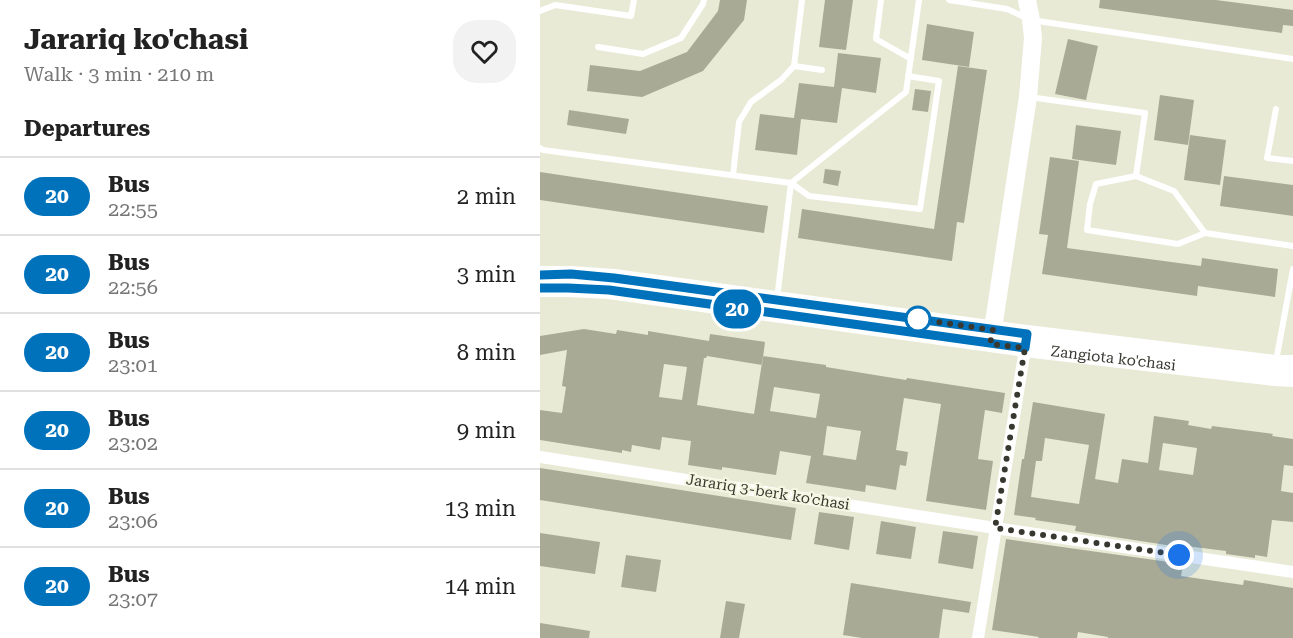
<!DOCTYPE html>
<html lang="en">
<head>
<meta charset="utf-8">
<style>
	body { margin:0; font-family:"Roboto Serif",serif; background:#f2f2f2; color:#222; height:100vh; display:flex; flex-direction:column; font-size:22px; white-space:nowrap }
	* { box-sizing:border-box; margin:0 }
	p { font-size:20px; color:#767676 }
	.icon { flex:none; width:33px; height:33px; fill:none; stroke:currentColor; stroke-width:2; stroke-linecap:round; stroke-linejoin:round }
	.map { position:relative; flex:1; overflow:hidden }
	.sheet { display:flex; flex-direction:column; background:#fff; width:540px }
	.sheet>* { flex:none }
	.badge { padding:0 12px; border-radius:20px; font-size:21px; line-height:39px }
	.you { position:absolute; width:30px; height:30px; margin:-15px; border:4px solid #fff; border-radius:50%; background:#1a73e8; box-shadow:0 0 0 9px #1a73e833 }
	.map>.badge { position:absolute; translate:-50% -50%; box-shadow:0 0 0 3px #fff }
	h2 { padding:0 24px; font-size:22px; line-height:54px }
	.round { display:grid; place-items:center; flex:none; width:63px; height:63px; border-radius:24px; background:#f2f2f2 }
	.head { display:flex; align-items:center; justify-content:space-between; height:102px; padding:0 24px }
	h1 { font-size:28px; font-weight:700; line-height:45px }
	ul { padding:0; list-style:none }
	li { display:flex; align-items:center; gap:18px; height:78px; padding:0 24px; border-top:2px solid #e0e0e0 }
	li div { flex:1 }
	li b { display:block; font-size:22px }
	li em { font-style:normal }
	li .badge { min-width:66px; font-weight:700; text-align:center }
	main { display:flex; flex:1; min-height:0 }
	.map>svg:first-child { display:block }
</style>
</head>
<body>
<main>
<section class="sheet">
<div class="head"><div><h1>Jarariq ko'chasi</h1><p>Walk · 3 min · 210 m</p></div><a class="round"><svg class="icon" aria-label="heart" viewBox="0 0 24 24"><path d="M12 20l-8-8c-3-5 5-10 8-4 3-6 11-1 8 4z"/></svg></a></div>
<h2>Departures</h2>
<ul>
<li><span class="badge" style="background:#0072bc;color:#fff">20</span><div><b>Bus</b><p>22:55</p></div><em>2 min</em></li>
<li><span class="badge" style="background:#0072bc;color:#fff">20</span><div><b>Bus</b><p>22:56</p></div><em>3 min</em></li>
<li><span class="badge" style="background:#0072bc;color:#fff">20</span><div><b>Bus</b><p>23:01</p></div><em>8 min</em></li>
<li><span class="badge" style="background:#0072bc;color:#fff">20</span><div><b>Bus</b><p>23:02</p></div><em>9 min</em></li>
<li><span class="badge" style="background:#0072bc;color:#fff">20</span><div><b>Bus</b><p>23:06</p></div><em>13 min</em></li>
<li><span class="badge" style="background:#0072bc;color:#fff">20</span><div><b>Bus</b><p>23:07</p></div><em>14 min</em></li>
</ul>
</section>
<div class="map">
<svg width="753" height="638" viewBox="0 0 753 638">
	<rect width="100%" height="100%" fill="#e8ead5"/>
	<!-- building -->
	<g fill="#a9aa96" fill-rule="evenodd">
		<path d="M180 0H207L204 20 163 71 102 97 47 91 50 65 100 71 147 52 178 11Z"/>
		<path d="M285 0H313L306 50 279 47Z"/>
		<path d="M560 0H676L753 10V26L743 25 742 33 559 8Z"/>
		<path d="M387 24 434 32 429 67 382 60Z"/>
		<path d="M528 39 558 46 546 100 515 94Z"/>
		<path d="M298 53 341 58 336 93 302 88 297 123 261 119 257 155 215 150 220 114 254 118 259 83 294 87Z"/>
		<path d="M418 66 447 70 424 223 417 222 412 261 258 238 262 209 394 229Z"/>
		<path d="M375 89 391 91 388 112 372 110Z"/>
		<path d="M620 95 654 100 648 145 614 140Z"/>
		<path d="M29 110 89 119 86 134 27 125Z"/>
		<path d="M536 125 581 131 576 165 532 159Z"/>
		<path d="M650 135 686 140 680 185 644 180Z"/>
		<path d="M510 157 539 161 527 248 661 266 662 258 738 269 735 297 658 286 657 296 502 274 508 235 499 234Z"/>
		<path d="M285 169 301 171 298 186 283 183Z"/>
		<path d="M0 172 228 206 224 233 0 200Z"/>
		<path d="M684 176 753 185V216L680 206Z"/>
		<path d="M44 329 76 334 77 330 108 335V331L169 341 170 334 225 342 222 365 167 356 166 358H164L157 405 214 414 223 356 286 365V367L341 376 366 380 367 378 465 393 462 413 445 410 438 459 453 461 446 510 386 501 401 404 364 398 356 450 368 452 366 466 360 465 356 490 326 485 325 492 266 483 271 456 240 451 236 475 182 467V470L148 465 151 441 122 437 120 450 92 445 91 452 82 450V453L0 440V410L22 413 26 387 22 386 27 350 0 355V336ZM124 364 147 367 142 400 119 397ZM234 387 280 394 276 418 230 411ZM287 426 321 431 316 460 283 455Z"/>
		<path d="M493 402 565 414 555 479 578 483 582 459 608 463 614 416 649 421 648 425 671 429 672 426 733 434 732 436 753 439V466L744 465 741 491 753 493V522L732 520 727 557 715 555V558L686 554V551L646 546V548L535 531 536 526 495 520 496 518 474 515 482 459H484ZM505 438 549 445 539 504 491 497 496 461H502ZM623 443 657 448 653 475 619 470Z"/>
		<path d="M0 468 256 508 251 540 0 500Z"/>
		<path d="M279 512 314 517 309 550 274 544Z"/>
		<path d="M341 521 376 527 371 559 336 554Z"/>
		<path d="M403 531 438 536 433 569 398 563Z"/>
		<path d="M0 533 60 542 55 574 0 566Z"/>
		<path d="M466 539 643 564 641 576 703 585 704 580 753 588V638H568V637L538 632 537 638H498L499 637 452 630Z"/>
		<path d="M86 555 121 560 116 592 81 587Z"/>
		<path d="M311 583 431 602 429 613 403 609 399 638H322L303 635Z"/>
		<path d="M186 601 205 604 199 638H180Z"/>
		<path d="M0 623 50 631 49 638H0Z"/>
	</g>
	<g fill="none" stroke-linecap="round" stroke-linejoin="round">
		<!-- lane -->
		<g stroke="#fff" stroke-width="6">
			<path d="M341 0 336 39 371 59"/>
			<path d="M409 0 467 9 491 20 753 59"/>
			<path d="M0 11 15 5 91 16 94 0"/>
			<path d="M58 47 103 54 141 38 163 4 164 0"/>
			<path d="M254 66 282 70"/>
			<path d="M489 97 605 113 596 176"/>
			<path d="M736 109 727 158 753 161"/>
			<path d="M0 148 3 150 251 183 269 196 380 209 399 81 368 76"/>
			<path d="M193 175 199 122 211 102 241 80 254 66 262 0"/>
			<path d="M665 233 634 191 596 176 556 184 550 204 547 230 638 244 665 233 753 246"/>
			<path d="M237 299 251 183 366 92 379 0"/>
			<path d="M736 361 753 269"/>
		</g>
		<!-- street -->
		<g stroke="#fff" stroke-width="12">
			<path d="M0 457 455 528 753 572"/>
			<path d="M438 638 486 343"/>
		</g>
		<!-- secondary -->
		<g stroke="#fff" stroke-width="18">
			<path d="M0 275H31L74 278 487 334 736 364H753"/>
			<path id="s1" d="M0 288H28L69 290 485 348 735 377 753 378"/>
			<path d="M451 342 488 97 493 38 491 20 487 0"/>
		</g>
	</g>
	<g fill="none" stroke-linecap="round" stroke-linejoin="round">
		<!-- line casing -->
		<g stroke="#fff" stroke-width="14">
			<path id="line" d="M0 275 31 274 74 278 487 334 485 348 69 290 28 288H0"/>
		</g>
		<!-- line -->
		<use href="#line" stroke="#0072bc" stroke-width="9"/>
		<!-- walk -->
		<path stroke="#383830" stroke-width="6" stroke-dasharray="0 10.8" d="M378 319 453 330 450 344 485 348 455 528 639 555"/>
	</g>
	<!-- markers -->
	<circle fill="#fff" stroke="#0072bc" stroke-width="3" cx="378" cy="319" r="12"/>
	<g text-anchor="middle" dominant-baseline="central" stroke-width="4.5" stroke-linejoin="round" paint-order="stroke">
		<!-- street labels -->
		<g font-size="15" fill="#383830" stroke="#f5f7e2">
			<text stroke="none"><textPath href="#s1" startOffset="578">Zangiota ko'chasi</textPath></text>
			<text transform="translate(228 492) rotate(9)">Jarariq 3-berk ko'chasi</text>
		</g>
	</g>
</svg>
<div class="you" style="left:639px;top:555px"></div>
<b class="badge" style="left:197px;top:309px;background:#0072bc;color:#fff">20</b>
</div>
</main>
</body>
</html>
